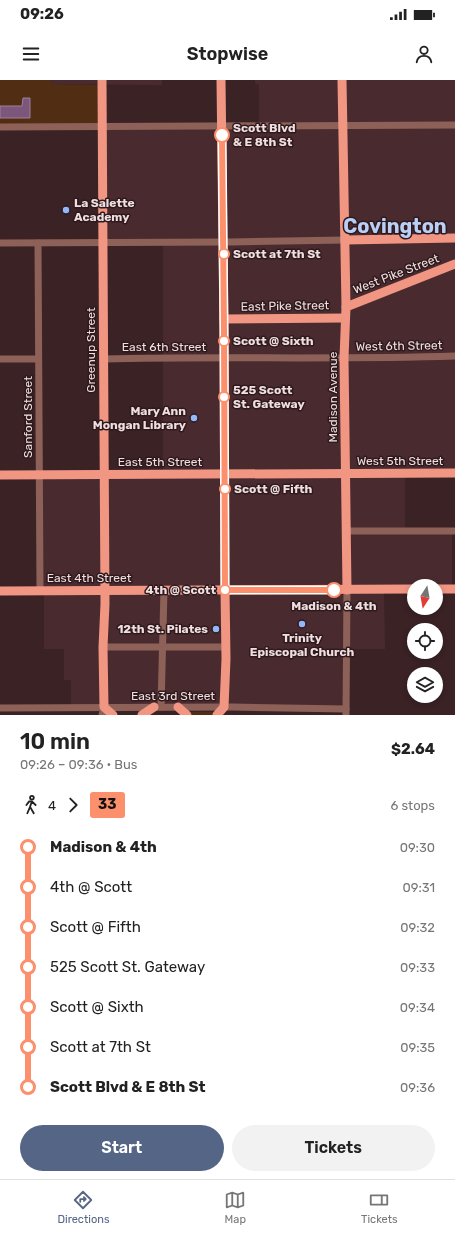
<!DOCTYPE html>
<html lang="en">
<head>
<meta charset="utf-8">
<style>
	body { margin:0; font-family:Rubik,sans-serif; background:#f2f2f2; color:#222; height:100vh; display:flex; flex-direction:column; font-size:15px; white-space:nowrap }
	* { box-sizing:border-box; margin:0 }
	p { font-size:13px; color:#767676 }
	.icon { flex:none; width:22px; height:22px; fill:none; stroke:currentColor; stroke-width:2; stroke-linecap:round; stroke-linejoin:round }
	.map { position:relative; height:635px; overflow:hidden }
	.panel { display:flex; flex-direction:column; background:#fff; flex:1 }
	.panel>* { flex:none }
	.badge { padding:0 8px; border-radius:3px; font-size:14px; line-height:26px }
	.needle { width:26px; rotate:191deg }
	.tools { position:absolute; left:407px; top:499px; display:grid; gap:8px }
	.tools a { display:grid; place-items:center; width:36px; height:36px; border-radius:50%; background:#fff; box-shadow:0 2px 6px #0003; font-size:20px }
	.map>.badge { position:absolute; translate:-50% -50%; box-shadow:0 0 0 2px #fff }
	.legs { display:flex; align-items:center; gap:6px; height:44px; padding:0 20px; font-size:13px }
	.legs p { margin-inline-start:auto }
	.summary { display:flex; align-items:center; justify-content:space-between; height:68px; padding:0 20px }
	h1 { font-size:22px; font-weight:600; line-height:30px }
	.action { display:flex; gap:8px; margin-top:auto; padding:8px 20px }
	.action a { flex:1; height:46px; border-radius:24px; background:#546585; color:#fff; font-size:16px; font-weight:600; line-height:46px; text-align:center }
	.action a+a { background:#f2f2f2; color:#222 }
	ul { padding:0 20px; list-style:none }
	li { display:flex; align-items:center; gap:14px; height:40px; font-size:15px }
	li i { display:grid; place-items:center; width:6px; height:100%; margin:0 5px; background:currentColor }
	li i::after { content:''; width:10px; height:10px; margin:-5px; border:3px solid; border-radius:50%; background:#fff }
	li p { margin-inline-start:auto }
	li:first-child i { background:linear-gradient(#0000 50%,currentColor 0) }
	li:last-child i { background:linear-gradient(currentColor 50%,#0000 0) }
	.status { display:flex; justify-content:space-between; align-items:center; height:28px; padding:0 20px; background:#fff; direction:ltr }
	.status svg { height:11px; fill:currentColor }
	header { display:flex; justify-content:space-between; align-items:center; height:52px; padding:0 20px; background:#fff; font-size:18px; font-weight:600 }
	.menu { display:flex; justify-content:space-around; align-items:center; height:56px; border-top:1px solid #e0e0e0; background:#fff; font-size:11px; color:#767676 }
	.menu a { display:grid; justify-items:center; gap:2px }
	.menu .current { color:#546585 }
	.map>svg:first-child { display:block }
</style>
</head>
<body>
<div class="status"><b>09:26</b><svg viewBox="0 0 49 12"><path d="M0 12V9h3v3zM5 12V6h3v6zM10 12V3h3v9zM15 12V0h3v12zM26 1h20v11H26zM47 4h2v5h-2z"/></svg></div>
<header><svg class="icon" aria-label="menu" viewBox="0 0 24 24"><path d="M4 6h16M4 12h16M4 18h16"/></svg>Stopwise<svg class="icon" aria-label="person" viewBox="0 0 24 24"><circle cx="12" cy="8" r="4"/><path d="M4 21q1-7 8-7t8 7"/></svg></header>
<div class="map">
<svg width="455" height="635" viewBox="0 0 455 635">
	<rect width="100%" height="100%" fill="#3a2225"/>
	<!-- built -->
	<g fill="#492b2f">
		<path d="M16 0H162V5L52 4 51 1Z"/>
		<path d="M255 0H455V393H405V451H452V509L436 506H414L384 509 385 569H347L346 629 71 628V600H64V569H44V515L40 510 39 395 163 393V163H102V46L260 45 259 41V5L255 3Z"/>
	</g>
	<!-- green -->
	<g fill="#502d13">
		<path d="M0 0H51L52 4 102 5V46L0 47Z"/>
		<path d="M190 632H212L214 633 212 635H191Z"/>
	</g>
	<!-- water -->
	<path fill="#7d577b" stroke="#9f8099" d="M23 18H30V38H0V26H22Z"/>
	<g fill="none" stroke-linecap="round" stroke-linejoin="round">
		<!-- minor -->
		<g stroke="#8d6157" stroke-width="7">
			<path d="M0 47 455 45"/>
			<path d="M0 163 230 162 345 160"/>
			<path d="M38 163 40 510"/>
			<path d="M0 279H38"/>
			<path d="M104 279C221 276 338 280 455 276"/>
			<path d="M346 451H455"/>
			<path d="M103 567H226"/>
			<path d="M161 627 164 510"/>
			<path d="M0 628 232 627 346 629"/>
			<path d="M102 635 104 627"/>
			<path d="M346 635 347 510"/>
		</g>
		<!-- major -->
		<g stroke="#f09683" stroke-width="9">
			<path d="M102 0 105 524 103 567 104 627 113 635"/>
			<path d="M342 0 346 227 344 278 347 510"/>
			<path d="M345 160 455 158"/>
			<path d="M346 227 455 184"/>
			<path d="M224 239 345 238"/>
			<path d="M0 395 455 393"/>
			<path d="M436 509H455"/>
			<path d="M0 511 414 509"/>
			<path d="M178 627 187 635"/>
			<path d="M142 635 154 627"/>
			<path d="M217 635 224 627 226 579 225 510 224 250 221 0"/>
		</g>
	</g>
	<g fill="none" stroke-linecap="round" stroke-linejoin="round">
		<!-- line-1 casing -->
		<g stroke="#fff" stroke-width="9">
			<path id="line-1" d="M222 55 224 250 225 510H334"/>
		</g>
		<!-- line-1 -->
		<use href="#line-1" stroke="#fd906c" stroke-width="6"/>
	</g>
	<!-- markers -->
	<g fill="#fff" stroke="#fd906c" stroke-width="2">
		<circle cx="222" cy="55" r="7"/>
		<circle cx="224" cy="174" r="5"/>
		<circle cx="224" cy="261" r="5"/>
		<circle cx="224" cy="317" r="5"/>
		<circle cx="225" cy="409" r="5"/>
		<circle cx="225" cy="510" r="5"/>
		<circle cx="334" cy="510" r="7"/>
	</g>
	<g fill="#92b7fd" stroke="#2f191c" stroke-width="1.5">
		<circle cx="66" cy="130" r="4"/>
		<circle cx="194" cy="338" r="4"/>
		<circle cx="302" cy="544" r="4"/>
		<circle cx="216" cy="549" r="4"/>
	</g>
	<g text-anchor="middle" dominant-baseline="central" stroke-width="3" stroke-linejoin="round" paint-order="stroke">
		<!-- stop labels -->
		<g font-size="12" font-weight="bold" fill="#efdfe0" stroke="#2f191c" text-anchor="start">
			<text x="233" y="48">Scott Blvd<tspan x="233" dy="14">&amp; E 8th St</tspan></text>
			<text x="233" y="174">Scott at 7th St</text>
			<text x="233" y="261">Scott @ Sixth</text>
			<text x="233" y="310">525 Scott<tspan x="233" dy="14">St. Gateway</tspan></text>
			<text x="234" y="409">Scott @ Fifth</text>
			<text x="216" y="510" text-anchor="end">4th @ Scott</text>
			<text x="334" y="526" text-anchor="middle">Madison &amp; 4th</text>
		</g>
		<!-- poi labels -->
		<g font-size="12" font-weight="bold" fill="#efdfe0" stroke="#2f191c" text-anchor="end">
			<text x="74" y="123" text-anchor="start">La Salette<tspan x="74" dy="14">Academy</tspan></text>
			<text x="186" y="331">Mary Ann<tspan x="186" dy="14">Mongan Library</tspan></text>
			<text x="208" y="549">12th St. Pilates</text>
			<text x="302" y="558" text-anchor="middle">Trinity<tspan x="302" dy="14">Episcopal Church</tspan></text>
		</g>
		<!-- street labels -->
		<g font-size="12" fill="#efdfe0" stroke="#2f191c">
			<text transform="translate(396 194) rotate(-21)">West Pike Street</text>
			<text transform="translate(285 226) rotate(-1)">East Pike Street</text>
			<text transform="translate(399 266) rotate(-1)">West 6th Street</text>
			<text x="164" y="267">East 6th Street</text>
			<text transform="translate(91 270) rotate(-90)">Greenup Street</text>
			<text transform="translate(333 317) rotate(-90)">Madison Avenue</text>
			<text transform="translate(28 337) rotate(-90)">Sanford Street</text>
			<text x="400" y="381">West 5th Street</text>
			<text x="160" y="382">East 5th Street</text>
			<text x="89" y="498">East 4th Street</text>
			<text x="173" y="616">East 3rd Street</text>
		</g>
		<!-- town labels -->
		<g font-size="20" font-weight="bold" fill="#b9cff6" stroke="#2f191c">
			<text x="395" y="146">Covington</text>
		</g>
	</g>
</svg>
<div class="tools">
<a><svg class="needle" viewBox="-14 -14 28 28"><path d="M0-13l5 13h-10z" fill="#e53935"/><path d="M0 13l5-13h-10z" fill="#767676"/></svg></a>
<a><svg class="icon" aria-label="locate" viewBox="0 0 24 24"><circle cx="12" cy="12" r="6"/><path d="M12 2v4M12 18v4M2 12h4M18 12h4"/></svg></a>
<a><svg class="icon" aria-label="layers" viewBox="0 0 24 24"><path d="M12 4l9 5-9 5-9-5zM3 14l9 5 9-5"/></svg></a>
</div>
</div>
<section class="panel">
<div class="summary"><div><h1>10 min</h1><p>09:26 – 09:36 · Bus</p></div><b>$2.64</b></div>
<div class="legs"><svg class="icon" aria-label="walk" viewBox="0 0 24 24"><circle cx="13" cy="4" r="2"/><path d="M13 8l-2 6 4 7M11 14l-3 7M7 12l3-4h3l4 4"/></svg>4<svg class="icon" aria-label="forward" viewBox="0 0 24 24"><path d="M9 5l7 7-7 7"/></svg><b class="badge" style="background:#fd906c;color:#111">33</b><p>6 stops</p></div>
<ul>
<li><i style="color:#fd906c"></i><b>Madison &amp; 4th</b><p>09:30</p></li>
<li><i style="color:#fd906c"></i><span>4th @ Scott</span><p>09:31</p></li>
<li><i style="color:#fd906c"></i><span>Scott @ Fifth</span><p>09:32</p></li>
<li><i style="color:#fd906c"></i><span>525 Scott St. Gateway</span><p>09:33</p></li>
<li><i style="color:#fd906c"></i><span>Scott @ Sixth</span><p>09:34</p></li>
<li><i style="color:#fd906c"></i><span>Scott at 7th St</span><p>09:35</p></li>
<li><i style="color:#fd906c"></i><b>Scott Blvd &amp; E 8th St</b><p>09:36</p></li>
</ul>
<div class="action"><a>Start</a><a>Tickets</a></div>
</section>
<nav class="menu">
<a class="current"><svg class="icon" aria-label="directions" viewBox="0 0 24 24"><path d="M12 3l9 9-9 9-9-9zM9 14v-3h6M13 9l2 2-2 2"/></svg>Directions</a>
<a><svg class="icon" aria-label="map" viewBox="0 0 24 24"><path d="M3 6l6-2 6 2 6-2v14l-6 2-6-2-6 2zM9 4v14M15 6v14"/></svg>Map</a>
<a><svg class="icon" aria-label="tickets" viewBox="0 0 24 24"><path d="M3 7h18v10H3zM15 7v10"/></svg>Tickets</a>
</nav>
</body>
</html>
